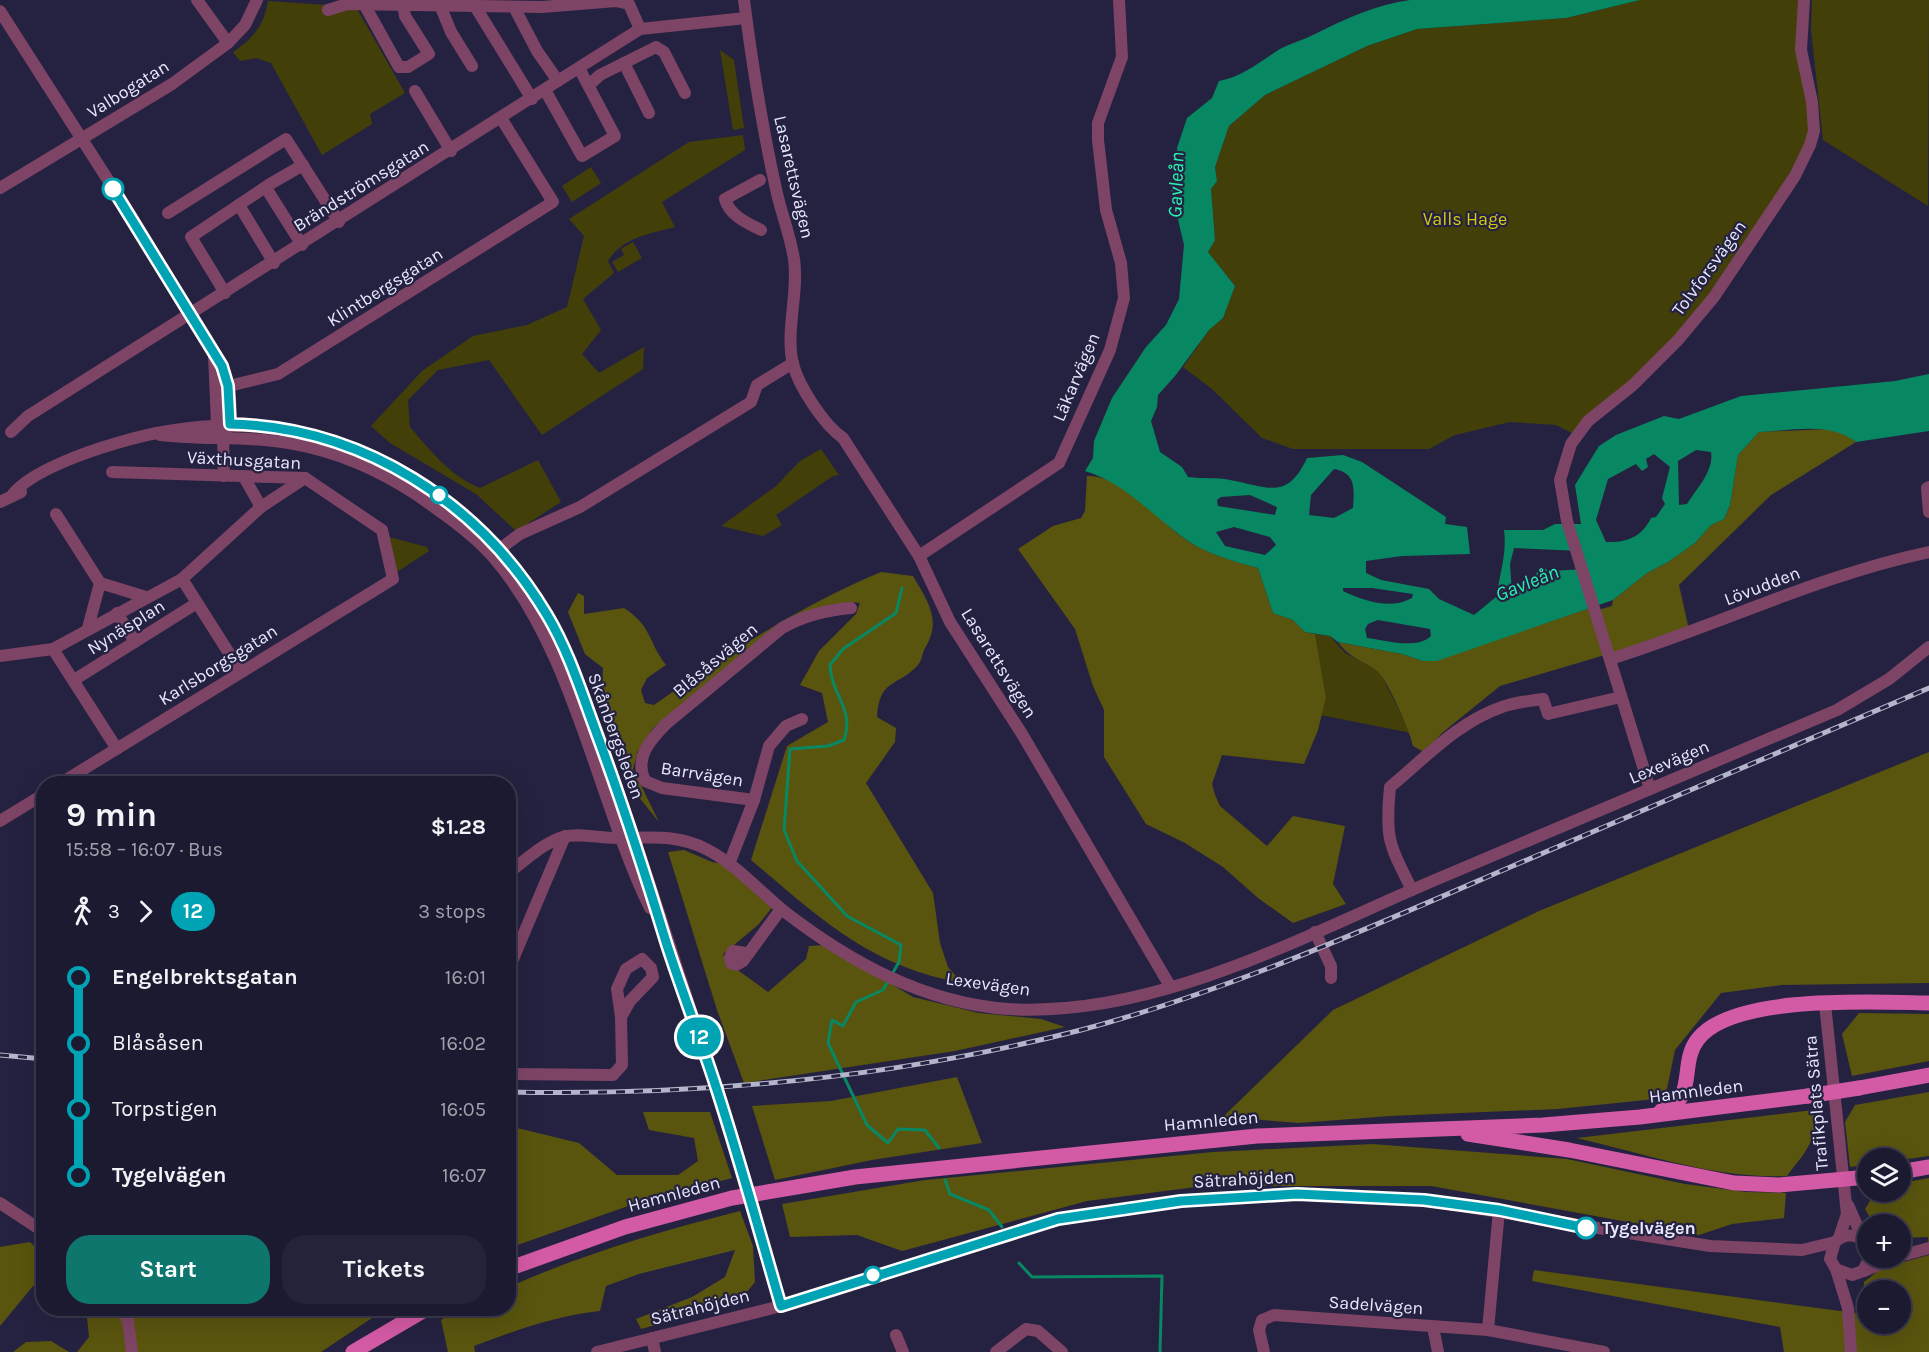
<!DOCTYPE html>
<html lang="en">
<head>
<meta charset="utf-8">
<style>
	body { margin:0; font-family:Karla,sans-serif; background:#252339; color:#f1f3f6; height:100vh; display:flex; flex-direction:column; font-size:22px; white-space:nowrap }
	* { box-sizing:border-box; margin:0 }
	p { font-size:20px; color:#a0a1ab }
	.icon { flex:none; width:33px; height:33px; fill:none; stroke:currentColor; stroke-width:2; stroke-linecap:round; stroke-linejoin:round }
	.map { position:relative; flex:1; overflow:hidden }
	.side { position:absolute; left:36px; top:776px; width:480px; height:540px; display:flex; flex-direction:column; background:#1c1a31; border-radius:24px; box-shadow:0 6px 24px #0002,0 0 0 2px #3a384d }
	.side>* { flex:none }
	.badge { padding:0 12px; border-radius:20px; font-size:21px; line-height:39px }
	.tools { position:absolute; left:1857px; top:1148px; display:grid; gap:12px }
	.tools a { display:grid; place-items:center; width:54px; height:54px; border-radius:50%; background:#1c1a31; box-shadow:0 6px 24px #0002,0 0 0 2px #3a384d; font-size:30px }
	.map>.badge { position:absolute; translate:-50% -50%; box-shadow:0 0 0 3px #fff }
	.legs { display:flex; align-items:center; gap:9px; height:66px; padding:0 30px; font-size:20px }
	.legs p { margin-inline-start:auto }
	.headline { display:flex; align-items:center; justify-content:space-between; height:102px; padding:0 30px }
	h1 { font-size:33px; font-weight:700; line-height:45px }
	.cta { display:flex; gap:12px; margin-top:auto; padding:12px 30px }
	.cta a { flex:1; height:69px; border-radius:24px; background:#0f766e; color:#fff; font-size:24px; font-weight:700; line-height:69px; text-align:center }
	.cta a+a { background:#252339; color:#f1f3f6 }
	ul { padding:0 30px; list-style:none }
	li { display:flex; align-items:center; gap:21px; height:66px; font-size:22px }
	li i { display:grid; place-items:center; width:9px; height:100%; margin:0 8px; background:currentColor }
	li i::after { content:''; width:15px; height:15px; margin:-8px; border:4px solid; border-radius:50%; background:#1c1a31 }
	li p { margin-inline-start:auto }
	li:first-child i { background:linear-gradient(#0000 50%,currentColor 0) }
	li:last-child i { background:linear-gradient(currentColor 50%,#0000 0) }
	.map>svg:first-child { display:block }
</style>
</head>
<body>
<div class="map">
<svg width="1929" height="1352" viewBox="0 0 1929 1352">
	<rect width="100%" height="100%" fill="#252241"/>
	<!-- green -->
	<g fill="#433f09">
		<path d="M1640 0H1804L1810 145 1678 340 1574 434 1556 425 1510 422 1455 435 1429 449H1293L1262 438 1212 389 1183 367 1209 330 1223 318 1235 286 1208 252 1215 240 1211 189 1217 181 1215 167 1229 126 1265 95 1367 46 1417 29 1566 18Z"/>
		<path d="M1812 0H1929L1928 206 1823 140 1811 29Z"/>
		<path d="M268 1 356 7 405 93 370 114 372 124 322 155 271 63 256 58 240 61 233 52C254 38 264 25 268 1Z"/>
		<path d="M720 50 734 60 744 128 733 130Z"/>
		<path d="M743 135 745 150 662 202 675 227C649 234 623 237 608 261L614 273 583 299 601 330 582 354 599 373 644 347 643 369 542 435 489 360 438 370 408 400 410 427C430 450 450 476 480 488L538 460 561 502 516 531 476 494 390 443 371 426 422 371 473 336 527 325 567 307 584 236 569 219 689 142Z"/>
		<path d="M591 167 601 183 572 202 562 186Z"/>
		<path d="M633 242 642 258 618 272 612 262 624 255 621 249Z"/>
		<path d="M821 449 839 475 833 476 776 515 782 525 763 536 721 526 776 486 800 461Z"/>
		<path d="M389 537 427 547 429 551 397 572Z"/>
		<path d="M1315 634 1330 636 1345 653 1379 671 1411 733 1320 715 1326 697Z"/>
	</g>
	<!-- forest -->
	<g fill="#59540e" fill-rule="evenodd">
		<path d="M1829 429 1847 435 1856 442 1771 495 1679 585 1689 630 1500 686 1442 733 1424 752 1413 746C1411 733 1386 676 1376 670 1361 660 1348 657 1338 642L1402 654 1423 661 1457 653 1595 606 1598 610 1612 606 1613 600 1647 573 1668 562 1695 543 1711 525 1724 519 1730 505 1738 455 1759 432Z"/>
		<path d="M1087 476C1123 475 1155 517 1182 537 1204 553 1232 561 1258 568L1273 613 1293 620 1305 632 1315 634 1326 697 1318 730 1304 764 1222 755 1212 784 1215 795 1220 806 1267 846 1293 816 1345 826 1333 884 1346 904 1293 923 1258 898 1223 867 1185 843 1146 824 1104 757V710L1093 686 1075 629 1018 549 1053 526 1081 518 1085 511Z"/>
		<path d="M881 572 913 576C928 602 942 620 925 648 922 653 922 661 918 665 898 687 879 678 877 717L896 728 895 742 866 783 933 893 940 943 948 967 962 983C869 966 821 919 751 860L787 746 828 722 822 693 800 685 819 651 856 614 860 603 851 602 786 624 653 728 638 751 633 769 659 822 638 796 602 694 603 668 585 654 568 612 578 593 584 596V614L624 608C652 626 648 642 666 665L647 678 641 690 645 703 654 705C725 655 801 605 881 572Z"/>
		<path d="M1929 752V983L1781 985 1721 993 1675 1050 1665 1098 1558 1109 1390 1116 1299 1123 1223 1117 1333 1010 1539 911Z"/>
		<path d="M684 850 712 862 729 865 775 904 758 925 723 954 727 966 739 971 768 992 806 959 809 946 826 945 913 997 979 1013 1041 1019 1065 1027 955 1051 744 1083 717 1010 668 852Z"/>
		<path d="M1859 1013 1929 1014V1061L1852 1076 1842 1034Z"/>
		<path d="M957 1077 982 1143 872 1160 775 1180 752 1106 831 1101Z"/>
		<path d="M1929 1092V1156L1901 1160 1868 1158 1867 1165 1850 1167 1845 1122 1855 1105Z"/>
		<path d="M1813 1110C1819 1141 1804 1153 1787 1176 1717 1179 1645 1154 1577 1138Z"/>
		<path d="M643 1112H710L732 1178 631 1205 509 1248V1126L579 1143 617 1175H678L698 1161 694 1138 649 1130Z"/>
		<path d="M1372 1144 1567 1159 1685 1184 1746 1192 1786 1193 1784 1218 1732 1224 1699 1235 1431 1186H1204L1087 1201 902 1251 857 1235 790 1237 782 1204 925 1180 1213 1152Z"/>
		<path d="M1929 1178V1352H1784L1780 1327 1532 1281 1534 1270 1863 1314 1864 1282 1882 1268 1929 1255 1928 1237 1901 1238 1900 1224H1874L1865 1209 1876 1191H1900L1901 1183ZM1868 1290H1900V1323H1868Z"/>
		<path d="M740 1211 753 1246 755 1282 739 1302 641 1329 636 1319 692 1297 725 1277 735 1250 639 1274 606 1286 600 1311C555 1316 516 1330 474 1346L475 1352H448L441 1320C463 1304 482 1308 508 1308L509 1287C583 1254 661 1231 740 1211Z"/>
		<path d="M30 1242 43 1255V1274L0 1326V1247Z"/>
		<path d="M86 1308H360L375 1316 321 1352H77L89 1337Z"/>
		<path d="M51 1341 69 1352H13L26 1342Z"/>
	</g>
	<!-- water -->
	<path fill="#088862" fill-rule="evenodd" d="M1410 0H1640L1566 18 1417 29 1367 46 1265 95 1229 126 1215 167 1217 181 1211 189 1215 240 1208 252 1235 286 1223 318 1209 330 1175 376 1158 395 1157 407 1151 421 1160 452 1182 467 1188 477C1202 479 1216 477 1230 480 1268 487 1287 501 1307 458L1343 455 1362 462 1446 517 1445 524 1467 527 1470 554 1402 556 1366 561V573L1381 580 1429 589 1439 599 1474 615 1496 597C1500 574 1507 553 1504 530H1543L1555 524H1581L1575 485 1599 446 1616 435 1664 416 1679 419 1741 396 1895 381 1929 374V431L1856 442C1830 421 1790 431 1759 432L1738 455 1730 505 1724 519 1711 525 1695 543 1668 562 1647 573 1613 600 1437 661H1423L1402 654 1338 642 1330 636 1305 632 1293 620 1273 613 1258 568C1232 561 1203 553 1181 536 1149 512 1124 483 1085 471L1093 458 1094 441 1112 398 1146 347 1166 325 1179 299 1184 245 1171 190 1178 176 1177 148 1187 118 1212 98 1219 81C1242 77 1261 61 1280 49 1291 43 1304 40 1315 34 1345 19 1375 5 1410 0ZM1696 450 1711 452C1714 471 1697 488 1687 504L1679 505 1678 461ZM1654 454 1670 467 1662 498 1665 504 1656 517 1651 518C1642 537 1626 543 1606 542L1596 520 1608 479 1636 464 1642 471 1648 467 1646 459ZM1334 469C1357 473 1354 490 1353 508L1334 518 1309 515 1311 495ZM1250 495 1277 507 1275 515 1218 506 1217 500 1221 497ZM1234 527 1270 537 1276 545 1265 555 1225 546 1216 532ZM1514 548 1581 551 1584 569 1552 571 1540 567C1534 580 1526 587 1512 593L1510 564ZM1343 588H1372L1413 594 1412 598C1391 610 1364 601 1343 591ZM1378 620 1430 629 1431 636C1417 650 1384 640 1367 638L1365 629 1368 624Z"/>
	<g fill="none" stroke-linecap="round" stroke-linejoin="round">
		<!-- stream -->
		<g stroke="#088862" stroke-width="3">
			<path d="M891 976 899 962 901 945 847 916 797 861 784 830 790 749 828 746 844 740C855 709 831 695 830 665L843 649 896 613 902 588"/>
			<path d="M888 981 883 990 856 1002 843 1026 832 1020 828 1043 867 1125 888 1143 898 1129 925 1130 939 1148"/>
			<path d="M945 1180 950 1194 989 1210 1002 1227"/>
			<path d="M1019 1263 1032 1277 1162 1276 1160 1352"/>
		</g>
		<!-- minor -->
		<g stroke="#7e4466" stroke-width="12">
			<path d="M197 0 228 43"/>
			<path d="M744 0C752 63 762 126 776 189 781 213 790 234 794 259 799 293 785 331 793 364 799 387 824 425 843 438L919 556 950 622 1022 734 1170 986"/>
			<path d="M364 4 399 67H408L429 54 405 16 403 3"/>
			<path d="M440 5 451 32 472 66"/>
			<path d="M475 6 532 99"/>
			<path d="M514 7 537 51 558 81"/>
			<path d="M328 10 347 4 542 7 616 1 629 4 640 29"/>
			<path d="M0 11 133 219 222 366C229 383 235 414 226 430"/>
			<path d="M624 63 656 47 664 52 685 93"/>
			<path d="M589 85 600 75 624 63 649 113"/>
			<path d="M545 90 582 156 615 136 579 68"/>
			<path d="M415 91 451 151"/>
			<path d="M760 180 725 199C729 215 747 223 761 230"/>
			<path d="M0 188 172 84 228 43 245 25 257 0"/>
			<path d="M266 188 302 245"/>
			<path d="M239 205 274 263"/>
			<path d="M168 213 286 139 339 222"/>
			<path d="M225 293 191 237 270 184 303 165"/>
			<path d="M214 355 217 424 223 436 224 476"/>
			<path d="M229 386 278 374 553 202 501 118"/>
			<path d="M11 432 28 416 640 29 746 18"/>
			<path d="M160 435C211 441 255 434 308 447 355 458 396 479 434 507 454 521 477 538 493 557 573 648 597 799 650 908"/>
			<path d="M244 477 261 507"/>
			<path d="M1929 487 1927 488 1929 512"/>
			<path d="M13 494C31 471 89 451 117 443 302 386 479 474 562 645 621 783 662 928 711 1070"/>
			<path d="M0 502 21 492"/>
			<path d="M56 514 100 583"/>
			<path d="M494 553 520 534 580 507 751 402 757 385 793 363"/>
			<path d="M919 556 1059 463 1110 350 1124 298 1121 263 1106 210 1098 140V123L1122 57 1119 0"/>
			<path d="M182 579 241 672"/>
			<path d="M117 613 135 642"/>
			<path d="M88 628 100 583 146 597"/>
			<path d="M53 649 117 749"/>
			<path d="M0 656 53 649 182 579 261 507 305 478"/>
			<path d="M1610 659C1717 626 1819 575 1929 552"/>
			<path d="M74 680 197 603"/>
			<path d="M61 783 393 579 382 530 305 478 112 472"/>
			<path d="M1650 789 1567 521 1560 480 1571 444 1588 421 1633 385 1678 340 1714 297 1795 176 1810 145 1814 131 1812 102 1801 50 1804 0"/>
			<path d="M754 800 662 788 645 781C634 758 650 740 666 724L782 628C803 616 827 610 851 608"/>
			<path d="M0 821 44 794"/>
			<path d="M729 864 754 800 769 746 786 726 802 719"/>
			<path d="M508 873C525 861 543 843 563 837 580 832 602 839 620 838 650 838 677 834 706 849 736 864 759 891 785 912 850 962 924 1003 1008 1009 1156 1018 1303 936 1435 880 1569 824 1703 768 1837 710L1889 679 1929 647"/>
			<path d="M1412 890C1389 844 1385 839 1390 787 1425 758 1458 722 1502 707 1515 702 1530 701 1543 699L1548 714 1552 713 1621 697"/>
			<path d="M1315 932 1331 966V978"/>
			<path d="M746 953 733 951 730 957 731 963 736 965 743 961 781 909"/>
			<path d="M508 971 565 836"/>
			<path d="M1825 1004 1847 1214 1839 1238"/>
			<path d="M508 1074 613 1075 622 1065 621 1017 617 989 626 969 642 959 651 968 653 977 630 1001 621 1017"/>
			<path d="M725 1114 740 1166"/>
			<path d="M0 1203 44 1232"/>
			<path d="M1848 1205 1863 1239"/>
			<path d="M754 1210 781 1306"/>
			<path d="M1868 1245C1858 1234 1846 1232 1835 1242L1830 1259 1836 1269 1852 1275 1863 1271 1870 1257"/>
			<path d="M1900 1256 1929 1248"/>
			<path d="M1836 1269 1848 1308 1851 1352"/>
			<path d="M1864 1271 1897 1257"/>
			<path d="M122 1308 128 1321 132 1352"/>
			<path d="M1433 1327 1438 1352"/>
			<path d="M1488 1330 1499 1210"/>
			<path d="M896 1335 903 1352"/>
			<path d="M652 1338 655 1352"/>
			<path d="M597 1352 781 1306 1058 1219 1181 1201 1297 1194 1424 1200 1710 1246 1802 1250 1835 1242"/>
			<path d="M996 1352 1026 1329 1038 1331 1062 1352"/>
			<path d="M1264 1352 1259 1330 1262 1320 1274 1315 1488 1330 1604 1352"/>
		</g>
		<!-- major -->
		<g stroke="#d35aa5" stroke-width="15">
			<path d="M1859 1088 1929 1075"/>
			<path d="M1661 1111C1699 1100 1678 1064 1698 1039 1733 994 1875 1002 1929 1003"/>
			<path d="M1468 1134 1569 1150 1734 1183 1779 1185 1868 1177"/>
			<path d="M1900 1172 1929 1167"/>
			<path d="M508 1269 625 1227 732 1198 855 1177 1257 1136 1543 1125 1640 1117 1808 1096"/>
			<path d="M353 1352 428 1308"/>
		</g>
		<!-- rail casing -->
		<g stroke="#b4b4cb" stroke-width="5">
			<g id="rail">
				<path d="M0 1055 44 1059"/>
				<path d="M508 1092C702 1096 893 1078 1081 1030 1228 991 1369 928 1508 868 1648 808 1789 748 1929 688"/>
			</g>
		</g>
		<!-- rail -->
		<use href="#rail" stroke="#252241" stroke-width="3" stroke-dasharray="9" stroke-linecap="butt"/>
		<!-- minor-bridge -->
		<g stroke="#7e4466" stroke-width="12">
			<path d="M711 1070 725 1114"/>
			<path d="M740 1166 754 1210"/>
		</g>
		<!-- major-bridge -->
		<path stroke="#d35aa5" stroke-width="15" d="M1808 1096 1859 1088"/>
	</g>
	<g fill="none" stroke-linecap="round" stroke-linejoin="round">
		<!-- line-1 casing -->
		<g stroke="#fff" stroke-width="14">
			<path id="line-1" d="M113 189 222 366 228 386 230 424C362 427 480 502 547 615 568 650 581 691 595 729 621 799 644 870 666 942 682 992 701 1040 717 1090 740 1161 760 1234 781 1306L1058 1219 1181 1201 1297 1194 1424 1200 1499 1210 1586 1228"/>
		</g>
		<!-- line-1 -->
		<use href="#line-1" stroke="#00a3b4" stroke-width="9"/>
	</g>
	<!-- markers -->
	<g fill="#fff" stroke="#00a3b4" stroke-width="3">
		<circle cx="113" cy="189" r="10"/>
		<circle cx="439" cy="495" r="8"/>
		<circle cx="1586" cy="1228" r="10"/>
		<circle cx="873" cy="1275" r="8"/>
	</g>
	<g text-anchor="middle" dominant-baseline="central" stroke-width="4.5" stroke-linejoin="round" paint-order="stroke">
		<!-- street labels -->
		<g font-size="18" fill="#e7e8fd" stroke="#252241">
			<text transform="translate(128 89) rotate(-32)">Valbogatan</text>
			<text transform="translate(794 177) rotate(77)">Lasarettsvägen</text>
			<text transform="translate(361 186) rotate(-32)">Brändströmsgatan</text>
			<text transform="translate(1709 268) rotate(-54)">Tolvforsvägen</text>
			<text transform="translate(385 287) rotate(-32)">Klintbergsgatan</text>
			<text transform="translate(1076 377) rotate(-67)">Läkarvägen</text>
			<text transform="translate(244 460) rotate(3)">Växthusgatan</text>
			<text transform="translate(1762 586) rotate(-21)">Lövudden</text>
			<text transform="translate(126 627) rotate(-32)">Nynäsplan</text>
			<text transform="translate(715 660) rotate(-40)">Blåsåsvägen</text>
			<text transform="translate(999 663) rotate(58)">Lasarettsvägen</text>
			<text transform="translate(218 665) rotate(-32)">Karlsborgsgatan</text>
			<text transform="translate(616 736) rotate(70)">Skånbergsleden</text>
			<text transform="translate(1669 762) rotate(-23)">Lexevägen</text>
			<text transform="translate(702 774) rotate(9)">Barrvägen</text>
			<text transform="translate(988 984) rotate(8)">Lexevägen</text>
			<text transform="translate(1696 1091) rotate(-7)">Hamnleden</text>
			<text transform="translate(1816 1103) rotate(-95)">Trafikplats Sätra</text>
			<text transform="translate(1211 1121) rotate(-5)">Hamnleden</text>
			<text transform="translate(1244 1179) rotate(-3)">Sätrahöjden</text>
			<text transform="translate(674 1194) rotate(-15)">Hamnleden</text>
			<text transform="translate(1376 1305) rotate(4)">Sadelvägen</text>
			<text transform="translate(700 1307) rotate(-14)">Sätrahöjden</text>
		</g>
		<!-- park labels -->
		<g font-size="18" fill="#d8cc0d" stroke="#252241">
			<text x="1465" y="219">Valls Hage</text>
		</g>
		<!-- stop labels -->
		<g font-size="18" font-weight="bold" fill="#e7e8fd" stroke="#252241" text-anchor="start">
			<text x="1602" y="1228">Tygelvägen</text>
		</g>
		<!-- water labels -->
		<g font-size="20" font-style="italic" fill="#29f4b4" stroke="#252241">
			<text transform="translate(1176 185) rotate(-88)">Gavleån</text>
			<text transform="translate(1527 583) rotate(-22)">Gavleån</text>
		</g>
	</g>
</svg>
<div class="tools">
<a><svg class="icon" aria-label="layers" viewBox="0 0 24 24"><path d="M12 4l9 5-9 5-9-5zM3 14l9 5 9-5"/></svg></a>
<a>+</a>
<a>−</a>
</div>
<b class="badge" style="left:699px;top:1037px;background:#00a3b4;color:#fff">12</b>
<section class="side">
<div class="headline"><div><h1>9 min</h1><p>15:58 – 16:07 · Bus</p></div><b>$1.28</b></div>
<div class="legs"><svg class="icon" aria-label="walk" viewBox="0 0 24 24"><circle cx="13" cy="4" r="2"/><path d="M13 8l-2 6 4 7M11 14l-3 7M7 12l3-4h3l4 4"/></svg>3<svg class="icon" aria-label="forward" viewBox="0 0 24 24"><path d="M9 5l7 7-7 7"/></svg><b class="badge" style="background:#00a3b4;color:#fff">12</b><p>3 stops</p></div>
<ul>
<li><i style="color:#00a3b4"></i><b>Engelbrektsgatan</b><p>16:01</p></li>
<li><i style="color:#00a3b4"></i><span>Blåsåsen</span><p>16:02</p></li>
<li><i style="color:#00a3b4"></i><span>Torpstigen</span><p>16:05</p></li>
<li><i style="color:#00a3b4"></i><b>Tygelvägen</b><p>16:07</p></li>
</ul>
<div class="cta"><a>Start</a><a>Tickets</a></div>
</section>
</div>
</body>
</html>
